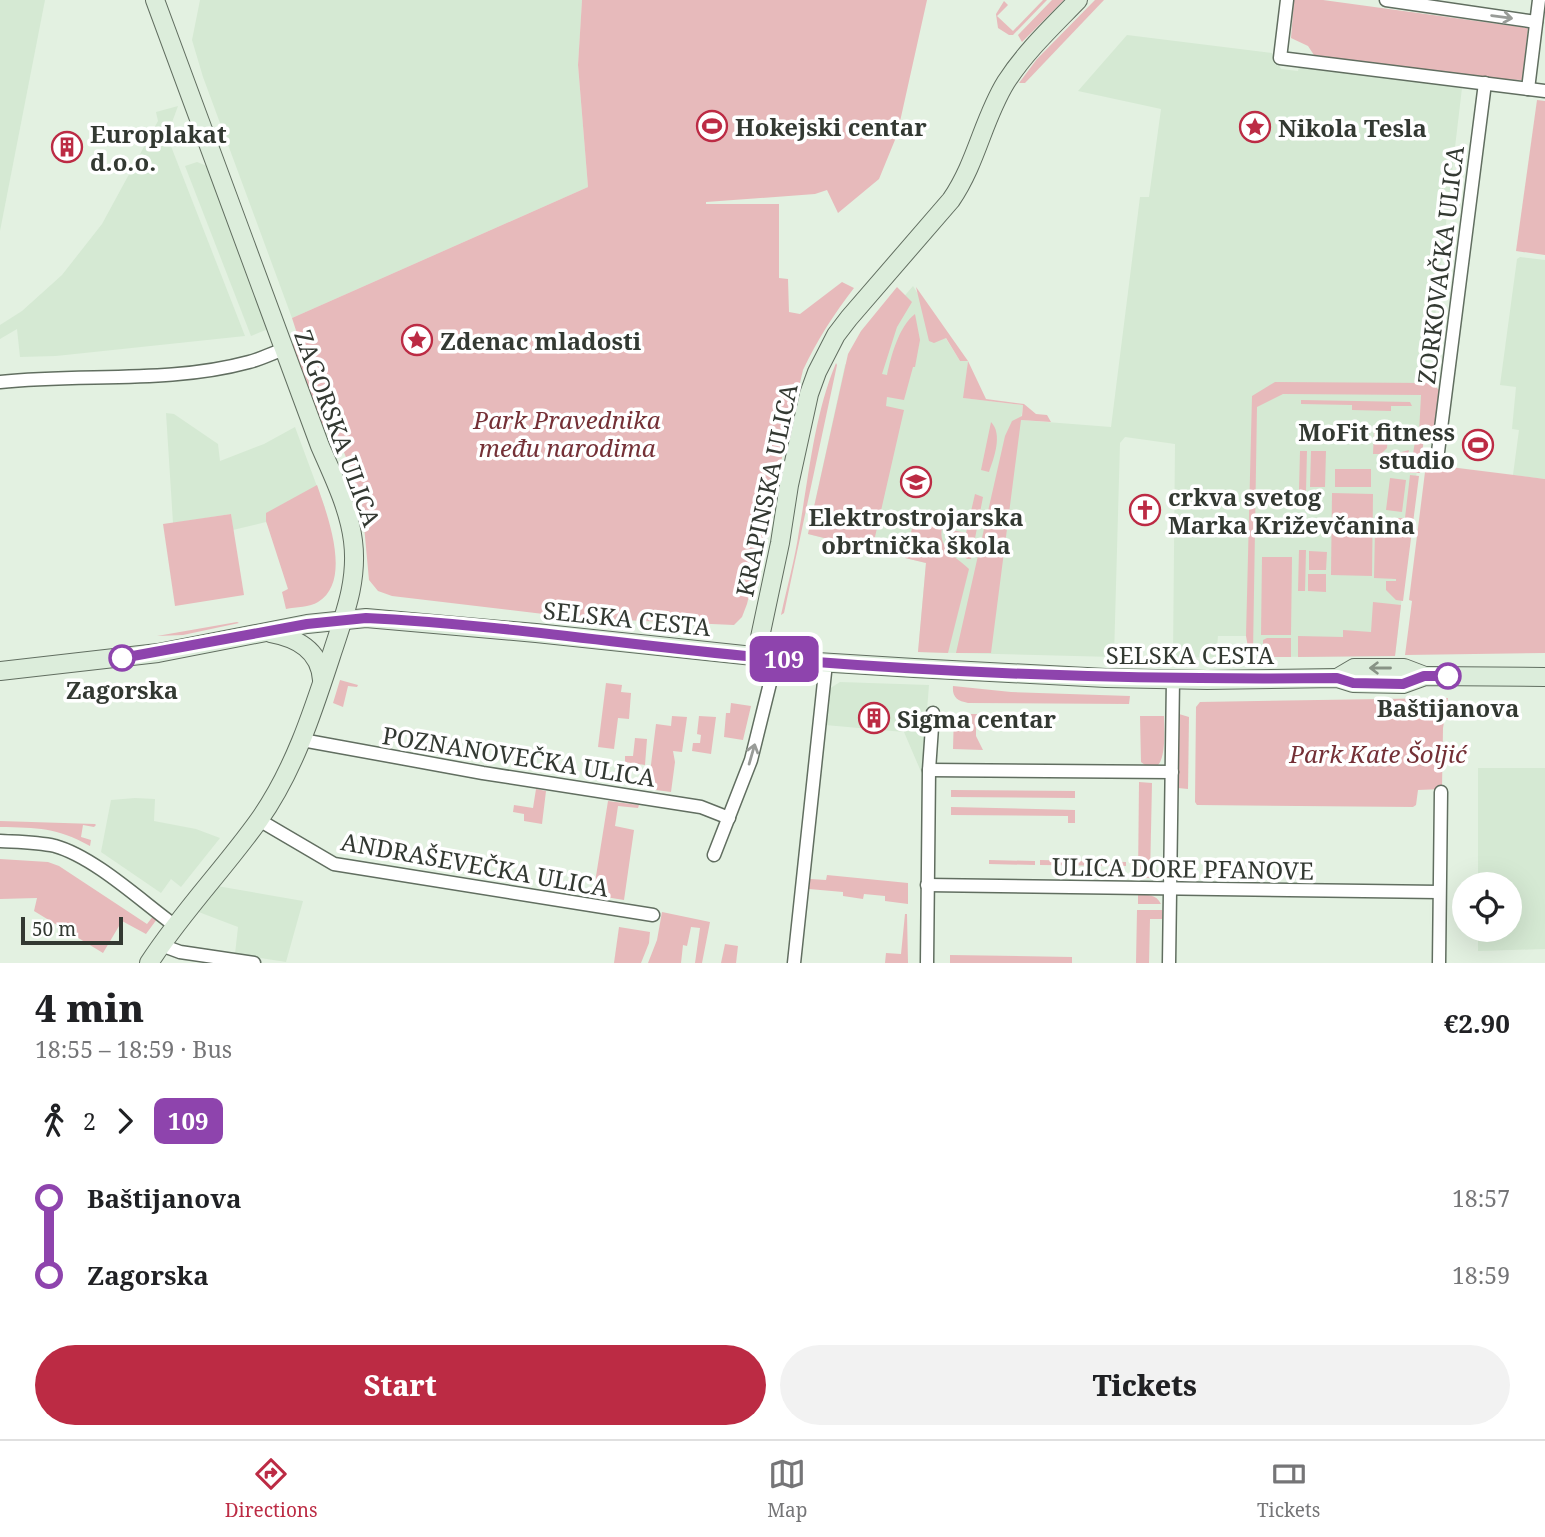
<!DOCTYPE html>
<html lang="en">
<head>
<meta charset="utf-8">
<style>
	body { margin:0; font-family:"Noto Serif",serif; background:#f2f2f2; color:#202124; height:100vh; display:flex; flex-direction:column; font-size:26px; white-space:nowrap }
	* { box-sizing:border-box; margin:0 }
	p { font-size:23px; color:#757577 }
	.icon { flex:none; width:38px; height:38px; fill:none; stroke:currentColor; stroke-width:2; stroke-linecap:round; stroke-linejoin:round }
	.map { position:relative; height:963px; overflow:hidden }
	.drawer { display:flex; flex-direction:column; background:#fff; flex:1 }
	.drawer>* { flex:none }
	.badge { padding:0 14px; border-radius:10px; font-size:24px; line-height:46px }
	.buttons { position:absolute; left:1452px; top:872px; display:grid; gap:14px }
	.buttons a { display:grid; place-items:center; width:70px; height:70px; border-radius:50%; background:#fff; box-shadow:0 7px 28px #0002; font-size:35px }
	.scale { position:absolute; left:21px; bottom:18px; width:102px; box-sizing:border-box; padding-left:7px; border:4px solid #333932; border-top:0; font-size:19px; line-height:24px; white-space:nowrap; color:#333932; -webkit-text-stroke:5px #fff; paint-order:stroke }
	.map>.badge { position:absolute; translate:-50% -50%; box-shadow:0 0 0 4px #fff }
	.legs { display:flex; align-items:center; gap:10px; height:77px; padding:0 35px; font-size:23px }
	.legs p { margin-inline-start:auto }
	.head { display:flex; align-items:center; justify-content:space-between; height:119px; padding:0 35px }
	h1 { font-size:38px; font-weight:800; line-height:52px }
	.button { display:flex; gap:14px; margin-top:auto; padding:14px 35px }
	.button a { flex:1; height:80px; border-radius:42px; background:#bc2b44; color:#fff; font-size:28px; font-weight:800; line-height:80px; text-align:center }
	.button a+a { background:#f2f2f2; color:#202124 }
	ul { padding:0 35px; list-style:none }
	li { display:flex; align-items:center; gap:24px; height:77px; font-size:26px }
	li i { display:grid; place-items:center; width:10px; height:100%; margin:0 9px; background:currentColor }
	li i::after { content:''; width:18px; height:18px; margin:-9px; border:5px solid; border-radius:50%; background:#fff }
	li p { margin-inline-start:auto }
	li:first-child i { background:linear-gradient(#0000 50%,currentColor 0) }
	li:last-child i { background:linear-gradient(currentColor 50%,#0000 0) }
	.tab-bar { display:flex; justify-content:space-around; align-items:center; height:98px; border-top:2px solid #e0e0e0; background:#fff; font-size:19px; color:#757577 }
	.tab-bar a { display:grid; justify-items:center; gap:4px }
	.tab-bar .active { color:#bc2b44 }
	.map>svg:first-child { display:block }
</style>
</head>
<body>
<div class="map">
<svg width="1545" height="963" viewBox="0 0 1545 963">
	<rect width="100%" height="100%" fill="#e3f1e1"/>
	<!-- built -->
	<g fill="#d5e9d3">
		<path d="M0 0H45L0 231Z"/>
		<path d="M200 0H582L578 65 588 187 292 318 203 77 192 40Z"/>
		<path d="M1127 35 1272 53 1281 69 1298 71 1299 66 1462 88 1395 656 1266 657 1262 653H1249V636H1218L1216 657 1173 658 1175 444 1125 437 1120 443 1114 657 918 652 926 563 808 534 845 365 913 286 960 361H968L964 398 1023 405 1021 420 1111 427 1140 197H1149L1161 109 1078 91Z"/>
		<path d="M178 106 167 136 245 336 56 356 20 357 17 329 0 339V325L22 311 62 275 102 224 158 121 156 112Z"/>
		<path d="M197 162 207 166 268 329 251 336 185 166Z"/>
		<path d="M1520 257 1545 260V479L1513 475 1519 430 1512 429 1516 387 1500 385 1517 259Z"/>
		<path d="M166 413 174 414 218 444 220 461 264 444 295 427 325 508 269 528 266 522 233 530 231 514 173 523Z"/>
		<path d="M840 682 929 685 922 774 904 732 825 725 829 689Z"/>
		<path d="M1478 768H1545V949L1478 951V929H1510V884H1478Z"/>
		<path d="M135 798 155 799 154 821 196 829 220 838 181 887 171 879 161 893 101 852 111 800Z"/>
		<path d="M217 886 303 901 286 962 235 954 238 927 196 911Z"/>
	</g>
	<!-- green -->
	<g fill="#e7babb">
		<path d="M582 0H927L897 135 879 179 838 213 827 190 815 194 706 202V204H779V278L788 279 789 312 800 314 842 282 854 288C834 314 817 340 803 370L747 604 742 617 734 625 577 618 392 596 378 591 369 580 362 504 350 467 303 352 292 318 588 187 578 65Z"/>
		<path d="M1043 0H1047L1013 35H1009L998 28 996 14 1004 1 1008 5 997 16 1013 31Z"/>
		<path d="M1052 0H1064L1022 42 1018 35Z"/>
		<path d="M1095 0H1104L1025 83H1019L1037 59Z"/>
		<path d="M1294 0H1323L1528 28 1522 80 1492 79 1314 55 1308 46 1291 38Z"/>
		<path d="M1537 100 1545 101V255L1516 251Z"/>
		<path d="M897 287 912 302 897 327 882 374 887 375C891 356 899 326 915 314L920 340 915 367H913L904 400 887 397 886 406 904 410 872 550 808 534 848 354 861 331Z"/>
		<path d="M916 287 968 361 986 399 1024 404 1036 414 1047 415 1051 422 1021 420 991 653H956L1005 436 1012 421 1022 416 1023 405 963 398 968 361H960L946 338 934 343 929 341Z"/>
		<path d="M294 343 330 437V438L316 414 292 346Z"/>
		<path d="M836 363 837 365 784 613 781 615C787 587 795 559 799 531 809 476 814 416 836 363Z"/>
		<path d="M1275 382 1432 383 1440 391 1435 434 1424 437 1420 473H1410L1416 435 1419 433 1421 395 1283 394 1257 407 1253 653H1249L1246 636 1252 396Z"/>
		<path d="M1301 400 1410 402 1412 406H1391V411L1352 410V405L1301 404Z"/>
		<path d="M991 422C1003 434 994 458 989 472L981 470Z"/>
		<path d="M1374 431 1388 432 1387 448 1381 454H1373Z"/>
		<path d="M1409 450 1405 467 1389 466 1383 457Z"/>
		<path d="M1300 451H1307L1306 491 1299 490Z"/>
		<path d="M1311 451H1326L1325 487H1310Z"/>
		<path d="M1426 464 1545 479V653L1405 655 1412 601 1409 600Z"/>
		<rect x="1335" y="469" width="36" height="18"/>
		<path d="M1410 475 1419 476 1403 601 1396 600 1386 590V581H1396V579L1374 578 1375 530 1397 531 1398 518H1405Z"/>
		<path d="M1390 478 1406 480 1402 512 1386 510Z"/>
		<path d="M317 485C327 514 353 581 318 602 310 607 296 607 286 609L282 592 288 589 266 521V513Z"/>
		<path d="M1332 493 1373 494 1372 576 1331 575Z"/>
		<path d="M975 494 983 497 971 559H967L948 541 947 529 966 533Z"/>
		<path d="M231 514 244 595 175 606 163 524Z"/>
		<path d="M915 516 929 519V525L942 528C938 548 955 556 969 569L948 653 918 652 926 563 905 558Z"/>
		<path d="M1299 550H1306L1305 591H1298Z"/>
		<path d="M1309 551 1327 552 1326 570H1309Z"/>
		<path d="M1262 557H1292L1291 635H1261Z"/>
		<path d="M1308 574H1326V592L1308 591Z"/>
		<path d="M1373 602 1401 605 1395 656 1298 657V636L1343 637V630L1371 632Z"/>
		<path d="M237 622 239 623 183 635 157 636Z"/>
		<path d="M1267 638H1291V657H1266L1263 653V640Z"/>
		<path d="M340 680 358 685 357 687 348 686 343 707 333 703Z"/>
		<path d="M606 683 622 685 621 692 631 693 629 719 618 718 614 749 598 747Z"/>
		<path d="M953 686 1011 692 1130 696 1129 704 968 703C957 701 952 697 953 686Z"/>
		<path d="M1448 698 1443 728 1442 789 1418 790 1416 805 1413 807 1197 805 1195 802 1196 707 1200 702Z"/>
		<path d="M731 703 751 706 743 740 724 737 726 713H730Z"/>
		<path d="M954 714H986L976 728V736L983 750 953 749Z"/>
		<path d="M1179 714 1189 717 1188 789 1178 788Z"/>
		<path d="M672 716 687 717 682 752 673 751 675 762 671 792 648 789 656 724 671 726Z"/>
		<path d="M699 716 716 717 711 754 692 751 693 743H700L701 735 697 734Z"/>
		<path d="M1140 716H1164C1164 729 1169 785 1141 762Z"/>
		<path d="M635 738 647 739 645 765 625 762V756H633Z"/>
		<path d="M1139 782 1152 783 1150 878H1138Z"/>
		<path d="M536 789 546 791 542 824 524 821V814L513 812 514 805 533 808Z"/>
		<path d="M951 790 1075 791V798L951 797Z"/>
		<path d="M608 801 639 805 638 808 618 806 615 826 634 830 624 900 593 895Z"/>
		<path d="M951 807 1075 810V823H1068V816L951 815Z"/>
		<path d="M0 821 95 824 96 825 94 827 83 825 81 837 91 840 90 846C56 827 38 828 0 827Z"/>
		<path d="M0 859 48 862 59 866 147 924 154 915 157 919 146 934 122 921 103 953 34 911 37 898 0 899Z"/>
		<path d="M989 860 1035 861V865L989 864Z"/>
		<path d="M1040 860 1126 862V866L1040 865Z"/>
		<path d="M827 875 908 883V904L885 901V896L864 894 863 899 843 896V892L809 889 810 879 826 880Z"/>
		<path d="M1138 894C1148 895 1156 894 1161 904H1138Z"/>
		<path d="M1137 910H1162V919H1150L1149 963H1136Z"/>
		<path d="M662 912 710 922 702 963H695L700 928 691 927 687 946 683 945 681 963H648L657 940Z"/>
		<path d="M905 914H907L908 963H885L886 953 901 954Z"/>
		<path d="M619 927 650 932 649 943 641 963H614Z"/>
		<path d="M725 944 738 946 736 963H721Z"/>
		<path d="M950 955 1072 957V963H950Z"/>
	</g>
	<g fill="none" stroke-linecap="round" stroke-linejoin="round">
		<!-- street casing -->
		<g stroke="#616e60" stroke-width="15">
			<g id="street">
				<path d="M1287 0 1280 58 1545 91"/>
				<path d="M1386 0 1536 22"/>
				<path d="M1528 89 1539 0"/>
				<path d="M0 382C82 373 168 384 249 362 261 359 273 353 284 349"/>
				<path d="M1438 452 1485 83"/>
				<path d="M302 740 483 773 701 807 729 818"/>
				<path d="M929 770 1172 772"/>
				<path d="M259 820 334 864 653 915"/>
				<path d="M0 841C18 842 37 842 55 846 94 857 140 900 174 925"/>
				<path d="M714 855 751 760 776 659"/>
				<path d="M927 885 1439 892"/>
				<path d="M161 945 180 952 254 963"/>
				<path d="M794 963 826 663"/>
				<path d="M927 963 929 770 933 713"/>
				<path d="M1169 963 1173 679"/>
				<path d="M1439 963 1441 792"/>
			</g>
		</g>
		<!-- secondary casing -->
		<g stroke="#616e60" stroke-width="20">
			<g id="secondary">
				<path d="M270 633C297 638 320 650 322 680"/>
				<path d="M756 656 780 543 789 485 809 394 817 372 836 335 849 318 951 200C977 162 983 119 1006 82 1026 51 1053 26 1078 0"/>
				<path d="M0 671 158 653 307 624 366 618 536 633 801 661 914 668 1106 678 1207 680 1337 678 1353 683 1403 684 1425 676 1545 677"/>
				<path d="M1337 678 1354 668H1404L1425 676"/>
				<path d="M149 963C182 912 224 869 259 820 295 769 314 708 333 650 345 613 358 580 353 541 349 508 333 476 320 446L155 0"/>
			</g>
		</g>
		<!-- street -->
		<use href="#street" stroke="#fff" stroke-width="12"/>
		<!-- secondary -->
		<use href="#secondary" stroke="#dceddb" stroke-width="18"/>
	</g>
	<!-- one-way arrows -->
	<defs><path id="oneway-shaft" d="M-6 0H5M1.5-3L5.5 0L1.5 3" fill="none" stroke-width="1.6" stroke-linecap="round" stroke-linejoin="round" transform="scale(1.75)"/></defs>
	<g stroke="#999c98">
		<use href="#oneway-shaft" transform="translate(1502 17) rotate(8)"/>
		<use href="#oneway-shaft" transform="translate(752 754) rotate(-74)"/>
	</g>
	<use stroke="#889386" href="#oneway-shaft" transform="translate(1380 668) rotate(180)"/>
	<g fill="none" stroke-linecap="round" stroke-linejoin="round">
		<!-- line-1 casing -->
		<g stroke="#fff" stroke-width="16">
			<path id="line-1" d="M122 658 307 624 366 618C512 625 657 650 803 661 981 675 1159 680 1337 678L1353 683 1403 684 1424 676H1448"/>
		</g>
		<!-- line-1 -->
		<use href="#line-1" stroke="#8e44ad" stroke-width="10"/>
	</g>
	<!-- icons -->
	<defs>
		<g id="stadium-ring" transform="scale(1.575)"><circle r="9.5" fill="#fff" stroke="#bc2b44" stroke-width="1.5"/><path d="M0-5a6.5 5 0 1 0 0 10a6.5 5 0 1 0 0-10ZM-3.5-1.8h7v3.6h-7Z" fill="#bc2b44"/></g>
		<g id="sight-ring" transform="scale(1.575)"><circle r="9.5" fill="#fff" stroke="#bc2b44" stroke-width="1.5"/><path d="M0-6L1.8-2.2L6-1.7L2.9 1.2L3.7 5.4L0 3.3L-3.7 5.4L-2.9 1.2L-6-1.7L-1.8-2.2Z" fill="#bc2b44"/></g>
		<g id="building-ring" transform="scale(1.575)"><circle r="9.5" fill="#fff" stroke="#bc2b44" stroke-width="1.5"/><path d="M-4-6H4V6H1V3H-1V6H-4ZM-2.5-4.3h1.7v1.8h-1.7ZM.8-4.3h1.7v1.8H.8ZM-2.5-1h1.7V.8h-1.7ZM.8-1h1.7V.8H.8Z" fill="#bc2b44"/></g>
		<g id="school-ring" transform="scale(1.575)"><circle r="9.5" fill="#fff" stroke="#bc2b44" stroke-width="1.5"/><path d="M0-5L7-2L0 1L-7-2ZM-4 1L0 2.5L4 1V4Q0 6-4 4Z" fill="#bc2b44"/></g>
		<g id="church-ring" transform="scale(1.575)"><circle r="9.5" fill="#fff" stroke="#bc2b44" stroke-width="1.5"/><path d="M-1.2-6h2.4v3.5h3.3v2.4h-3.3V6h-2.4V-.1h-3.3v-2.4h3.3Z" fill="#bc2b44"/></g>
	</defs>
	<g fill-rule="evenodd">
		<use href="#stadium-ring" x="712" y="126"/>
		<use href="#sight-ring" x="1255" y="127"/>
		<use href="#building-ring" x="67" y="147"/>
		<use href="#sight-ring" x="417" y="340"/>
		<use href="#stadium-ring" x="1478" y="445"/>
		<use href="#school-ring" x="916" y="482"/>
		<use href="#church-ring" x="1145" y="510"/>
		<use href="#building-ring" x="874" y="718"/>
	</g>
	<!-- markers -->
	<g fill="#fff" stroke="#8e44ad" stroke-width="3.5">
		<circle cx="122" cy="658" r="12"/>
		<circle cx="1448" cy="676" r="12"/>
	</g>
	<g text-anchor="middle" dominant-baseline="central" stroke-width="7" stroke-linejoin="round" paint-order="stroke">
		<!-- poi labels -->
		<g font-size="24" font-weight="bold" fill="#333932" stroke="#fff" text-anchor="start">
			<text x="735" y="126">Hokejski centar</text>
			<text x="1278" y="127">Nikola Tesla</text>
			<text x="90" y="133">Europlakat<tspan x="90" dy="28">d.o.o.</tspan></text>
			<text x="440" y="340">Zdenac mladosti</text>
			<text x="1455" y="431" text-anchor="end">MoFit fitness<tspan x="1455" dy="28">studio</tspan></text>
			<text x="1168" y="496">crkva svetog<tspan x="1168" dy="28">Marka Križevčanina</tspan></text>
			<text x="916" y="516" text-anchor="middle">Elektrostrojarska<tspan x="916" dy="28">obrtnička škola</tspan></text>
			<text x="897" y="718">Sigma centar</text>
		</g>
		<!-- street labels -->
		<g font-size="24" fill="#333932" stroke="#fff">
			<text transform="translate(1440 265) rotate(-83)">ZORKOVAČKA ULICA</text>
			<text transform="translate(338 428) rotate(70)">ZAGORSKA ULICA</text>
			<text transform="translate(766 490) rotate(-78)">KRAPINSKA ULICA</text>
			<text transform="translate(627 618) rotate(6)">SELSKA CESTA</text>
			<text x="1190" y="654">SELSKA CESTA</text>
			<text transform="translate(519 756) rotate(9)">POZNANOVEČKA ULICA</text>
			<text transform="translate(475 864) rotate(10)">ANDRAŠEVEČKA ULICA</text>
			<text transform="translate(1183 868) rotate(1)">ULICA DORE PFANOVE</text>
		</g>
		<!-- park labels -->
		<g font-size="24" font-style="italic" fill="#743036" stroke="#fff">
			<text x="567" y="419">Park Pravednika<tspan x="567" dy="28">među narodima</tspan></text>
			<text x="1378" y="753">Park Kate Šoljić</text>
		</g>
		<!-- stop labels -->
		<g font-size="24" font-weight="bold" fill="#333932" stroke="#fff">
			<text x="122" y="689">Zagorska</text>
			<text x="1448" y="707">Baštijanova</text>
		</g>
	</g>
</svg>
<div class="buttons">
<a><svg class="icon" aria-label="locate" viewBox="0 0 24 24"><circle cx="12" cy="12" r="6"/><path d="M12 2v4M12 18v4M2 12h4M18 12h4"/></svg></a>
</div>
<div class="scale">50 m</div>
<b class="badge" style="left:784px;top:659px;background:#8e44ad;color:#fff">109</b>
</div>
<section class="drawer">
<div class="head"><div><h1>4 min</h1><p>18:55 – 18:59 · Bus</p></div><b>€2.90</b></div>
<div class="legs"><svg class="icon" aria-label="walk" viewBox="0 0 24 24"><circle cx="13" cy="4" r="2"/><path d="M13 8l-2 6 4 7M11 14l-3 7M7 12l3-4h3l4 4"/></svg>2<svg class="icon" aria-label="forward" viewBox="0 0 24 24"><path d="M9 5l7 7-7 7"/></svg><b class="badge" style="background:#8e44ad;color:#fff">109</b></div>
<ul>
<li><i style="color:#8e44ad"></i><b>Baštijanova</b><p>18:57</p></li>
<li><i style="color:#8e44ad"></i><b>Zagorska</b><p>18:59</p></li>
</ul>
<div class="button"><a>Start</a><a>Tickets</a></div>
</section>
<nav class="tab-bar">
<a class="active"><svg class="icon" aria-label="directions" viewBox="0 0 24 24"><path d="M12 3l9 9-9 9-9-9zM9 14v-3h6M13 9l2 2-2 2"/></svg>Directions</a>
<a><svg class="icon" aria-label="map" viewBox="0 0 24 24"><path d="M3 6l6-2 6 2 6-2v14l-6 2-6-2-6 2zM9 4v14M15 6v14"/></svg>Map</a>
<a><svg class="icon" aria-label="tickets" viewBox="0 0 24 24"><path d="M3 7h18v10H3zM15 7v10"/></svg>Tickets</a>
</nav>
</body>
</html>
